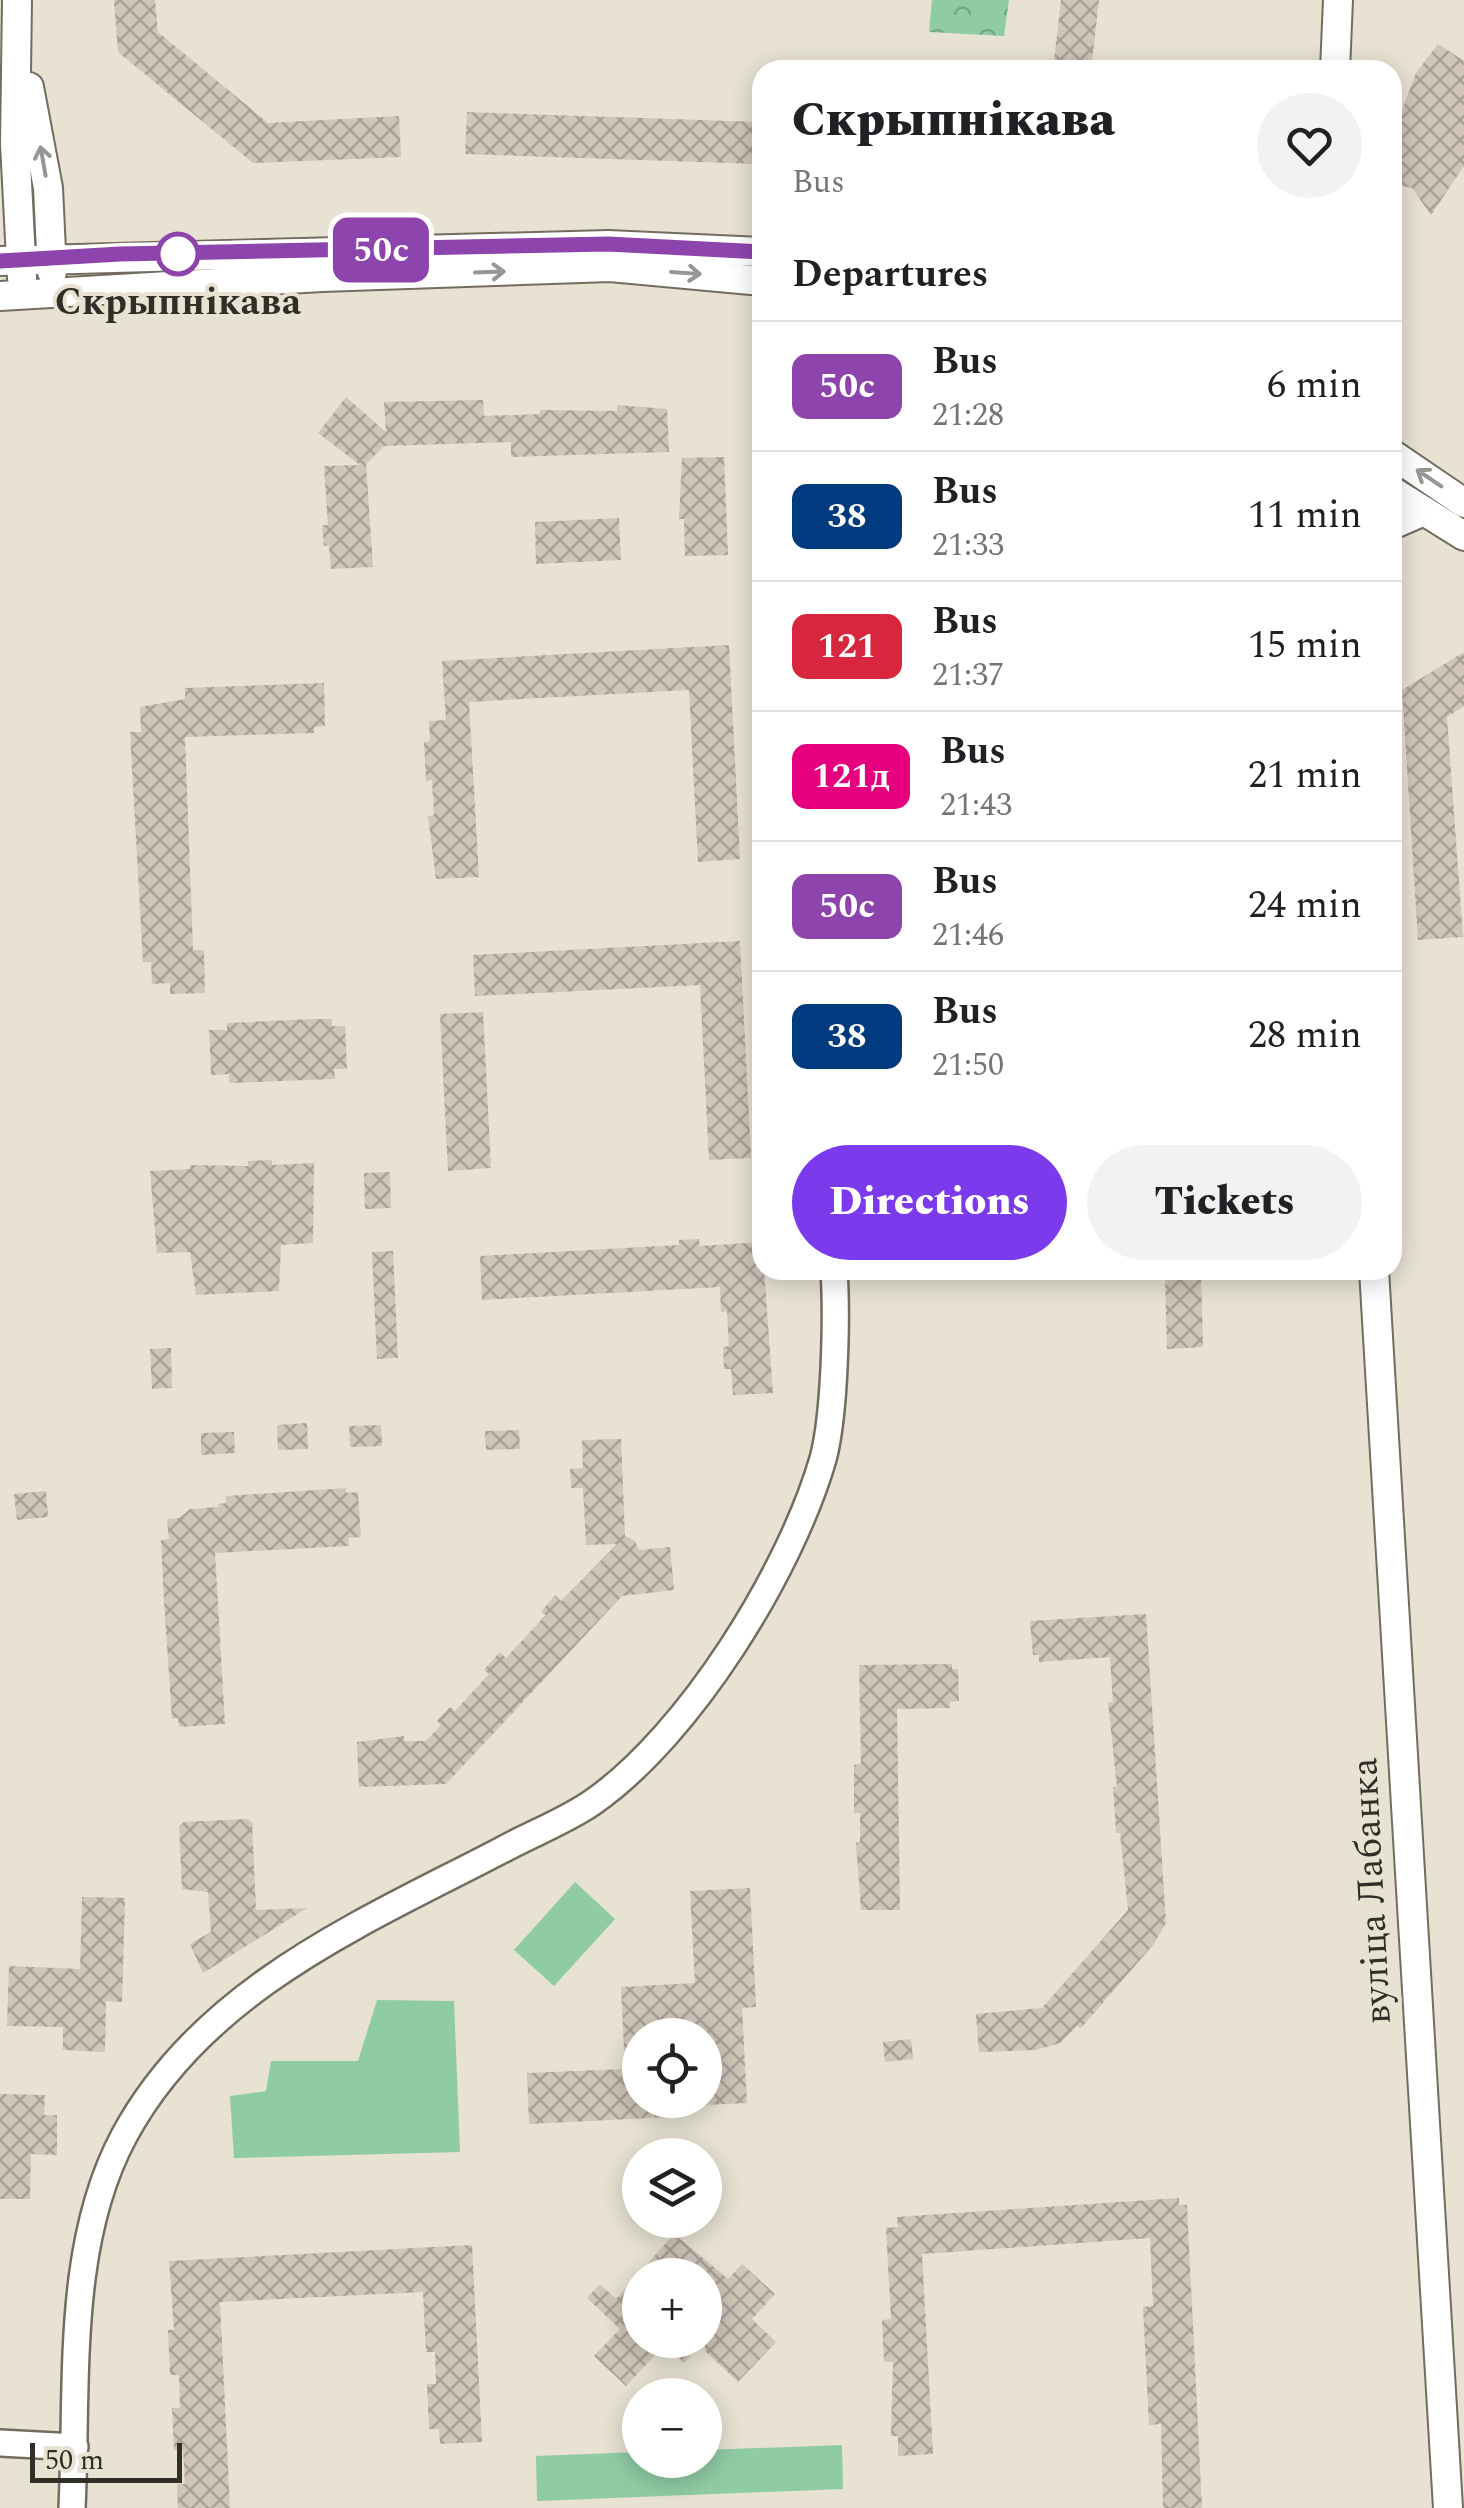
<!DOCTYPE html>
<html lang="en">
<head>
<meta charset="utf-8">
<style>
	body { margin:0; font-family:Spectral,serif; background:#f2f2f2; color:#202124; height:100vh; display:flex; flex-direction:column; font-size:38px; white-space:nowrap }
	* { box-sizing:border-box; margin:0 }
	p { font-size:32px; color:#757577 }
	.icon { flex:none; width:55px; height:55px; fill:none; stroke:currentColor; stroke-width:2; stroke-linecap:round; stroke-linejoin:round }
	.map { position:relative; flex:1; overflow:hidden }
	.panel { position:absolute; left:752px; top:60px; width:650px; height:1220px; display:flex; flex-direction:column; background:#fff; border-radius:30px; box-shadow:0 5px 25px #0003 }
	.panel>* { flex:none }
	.badge { padding:0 20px; border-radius:15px; font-size:35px; line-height:65px }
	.buttons { position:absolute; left:622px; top:2018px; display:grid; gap:20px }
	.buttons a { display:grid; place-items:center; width:100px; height:100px; border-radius:50%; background:#fff; box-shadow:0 5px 25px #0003; font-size:50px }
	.scale { position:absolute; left:30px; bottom:25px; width:152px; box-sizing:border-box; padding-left:10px; border:5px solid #302e27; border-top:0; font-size:28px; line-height:35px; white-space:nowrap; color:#302e27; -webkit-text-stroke:8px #e7e2d2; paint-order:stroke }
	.map>.badge { position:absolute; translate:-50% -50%; box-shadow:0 0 0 5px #fff }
	h2 { padding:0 40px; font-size:38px; line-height:90px }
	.round { display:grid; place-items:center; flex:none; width:105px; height:105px; border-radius:52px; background:#f2f2f2 }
	.headline { display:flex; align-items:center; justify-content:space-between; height:170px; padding:0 40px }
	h1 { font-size:48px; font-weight:800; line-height:75px }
	.primary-button { display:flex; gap:20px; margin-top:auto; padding:20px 40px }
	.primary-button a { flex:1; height:115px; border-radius:60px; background:#7c3aed; color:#fff; font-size:40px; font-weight:800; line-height:115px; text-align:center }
	.primary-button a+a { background:#f2f2f2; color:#202124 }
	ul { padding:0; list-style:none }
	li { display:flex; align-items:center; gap:30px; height:130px; padding:0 40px; border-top:2px solid #e0e0e0 }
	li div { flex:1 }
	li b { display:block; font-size:38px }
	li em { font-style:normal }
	li .badge { min-width:110px; font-weight:700; text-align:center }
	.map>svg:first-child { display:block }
</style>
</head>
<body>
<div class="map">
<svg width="1464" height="2508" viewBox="0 0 1464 2508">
	<defs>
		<pattern id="park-crowns" width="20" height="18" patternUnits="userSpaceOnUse" patternTransform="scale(2.5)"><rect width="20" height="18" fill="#8fcca4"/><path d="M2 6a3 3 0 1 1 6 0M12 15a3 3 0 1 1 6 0" fill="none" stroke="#75a686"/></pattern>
		<pattern id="building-cross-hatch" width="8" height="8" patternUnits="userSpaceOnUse" patternTransform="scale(2.5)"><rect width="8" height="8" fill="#d0c5b8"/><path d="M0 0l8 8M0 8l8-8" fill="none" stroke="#a9a096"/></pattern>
	</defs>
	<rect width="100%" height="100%" fill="#e7e2d2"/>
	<!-- park -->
	<path fill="url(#park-crowns)" d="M932 0H1009L1004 36 929 32Z"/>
	<!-- garden -->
	<g fill="#8fcca4">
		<path d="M575 1882 615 1919 554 1986 514 1950Z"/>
		<path d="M377 2000 454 2001 460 2152 234 2158 230 2096 266 2091 271 2061H358Z"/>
		<path d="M842 2445 843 2489 537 2501 536 2456 640 2452V2460H705V2450Z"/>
	</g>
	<!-- building -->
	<g fill="url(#building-cross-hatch)" fill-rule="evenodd">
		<path d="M114 0H155L158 32 268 123 399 116 401 157 253 163 118 52Z"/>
		<path d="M1061 0H1099L1091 70H1053Z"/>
		<path d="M1438 44 1464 61V166L1431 215 1412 188 1392 184V149L1397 150 1402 110 1416 73Z"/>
		<path d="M467 112 760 122 758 164 465 154Z"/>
		<path d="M346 397 386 432 384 402 483 400 484 416 540 414V410L617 411V405L667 409 669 452 511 457V442L384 446 366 464 373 567 331 569 329 545 324 546 322 525H328L324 466 360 465 318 433Z"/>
		<path d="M724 457 728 555 685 556 684 519H679L682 458Z"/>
		<path d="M619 518 621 560 536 564 535 522Z"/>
		<path d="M729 645 740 859 698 862 689 690 469 702 479 877 436 879 428 816 434 815 432 780 426 781 424 742 430 741 429 721 446 720 442 661Z"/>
		<path d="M1464 652V706L1447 717 1463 937 1418 940 1402 690Z"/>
		<path d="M324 683 325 726 314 727V733L185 737 193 950H204L205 993 170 994V983L152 984 151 962H143L130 732H141L140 707 185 699V688Z"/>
		<path d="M740 941 751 1158 709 1160 700 985 475 996 473 955Z"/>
		<path d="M483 1012 491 1168 448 1171 440 1014Z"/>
		<path d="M312 1019H332V1026H345L347 1069H334L335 1079 229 1083V1074L211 1075 209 1030H227V1023Z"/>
		<path d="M272 1160V1165L314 1163 313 1243 281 1245 279 1291 196 1295 190 1252 157 1253 150 1171 190 1169V1165L248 1166V1161Z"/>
		<path d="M390 1172 391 1208 365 1209 364 1173Z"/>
		<path d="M699 1239 700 1246 762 1242 773 1393 733 1395 731 1369H724L723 1347 729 1346 727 1311 721 1312 720 1287 482 1300 480 1256 679 1245V1240Z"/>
		<path d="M393 1251 398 1358 377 1359 372 1252Z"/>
		<path d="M1201 1274 1203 1347 1167 1349 1165 1275Z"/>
		<path d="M171 1348 172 1388 152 1389 150 1349Z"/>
		<path d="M307 1423 308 1449 278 1450 277 1425Z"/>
		<path d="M381 1425 382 1446 350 1447 349 1426Z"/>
		<path d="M519 1430 520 1449 486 1450 485 1431Z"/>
		<path d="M234 1432 235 1453 201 1455V1433Z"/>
		<path d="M621 1439 625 1536 635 1541 639 1550 670 1547 674 1590 622 1596 446 1784 359 1787 357 1742 404 1736V1741H426L441 1725 437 1721 443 1714 450 1707 455 1711 489 1674 484 1670 500 1652 506 1658 546 1615 541 1612 555 1595 561 1601 617 1544 586 1545 583 1488H571L570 1469 583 1468 582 1440Z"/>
		<path d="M346 1488V1493L358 1492 361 1537 348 1538 349 1546 215 1553 225 1724 179 1727 178 1718 172 1719 164 1601 161 1540 169 1539 167 1519 179 1518 190 1509 219 1507 218 1504 226 1503V1496Z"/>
		<path d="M46 1491 48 1517 17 1520 14 1494Z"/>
		<path d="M1146 1614 1166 1923 1153 1945 1081 2028 1077 2026 1060 2043 1036 2050 979 2052 976 2014 1042 2008 1128 1910 1120 1833H1116L1113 1787H1117L1108 1702H1113L1110 1657 1039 1662V1655H1033L1030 1621Z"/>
		<path d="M952 1664V1669H958L959 1701 950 1702V1708L897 1709 900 1910H861L856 1843 860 1842V1813H854V1765L861 1764 859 1665Z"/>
		<path d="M247 1819 252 1822 256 1910 307 1908 203 1973 190 1944 211 1932 208 1892 182 1889 179 1826 184 1822Z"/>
		<path d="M750 1888 756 2007 742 2008 747 2103 705 2105V2035H640V2100H668L669 2117 529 2124 527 2073 625 2069 621 1987 695 1983 690 1891Z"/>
		<path d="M82 1897 125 1898 122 2002 106 2001 105 2052 63 2050V2027L7 2026 9 1966 80 1969Z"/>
		<path d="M911 2039 913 2059 885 2062 883 2042Z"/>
		<path d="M0 2094 45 2095 44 2115H57V2155L31 2154 30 2199H0Z"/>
		<path d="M1179 2198V2205H1187L1202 2508H1163L1161 2424 1149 2425 1144 2327 1143 2307 1153 2306 1150 2238 922 2254 933 2454 898 2456V2436H891L893 2362H884L882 2320 891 2319 886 2228 898 2227 897 2217Z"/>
		<path d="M674 2234 728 2279 742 2264 775 2294 752 2319 776 2342 738 2382 705 2351V2340L684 2363 665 2344 626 2386 594 2356 620 2329 587 2298 600 2284 616 2299ZM640 2275H705V2340H640Z"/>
		<path d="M472 2245 482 2442 440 2444 439 2429H429L427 2384H436L435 2352H426L423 2292 220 2302 230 2508H178L177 2484H185L183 2450H174L172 2408H180L179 2375H170L168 2330H174L169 2261Z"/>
	</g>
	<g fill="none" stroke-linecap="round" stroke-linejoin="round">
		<!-- tertiary casing -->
		<g stroke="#736d5f" stroke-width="30">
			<g id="tertiary">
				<path d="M0 2443 75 2447"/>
				<path d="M72 2508C78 2386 65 2246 124 2136 203 1989 362 1923 502 1850 531 1834 566 1821 593 1802 690 1734 790 1572 823 1459 835 1414 837 1317 834 1270"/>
			</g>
		</g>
		<!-- secondary casing -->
		<g stroke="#736d5f" stroke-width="32">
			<g id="secondary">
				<path d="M17 0 15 144 22 278"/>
				<path d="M1335 70 1338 0"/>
				<path d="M29 87 48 188 52 272"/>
				<path d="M0 261 608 245 762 252"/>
				<path d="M0 296 322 277 610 267 762 281"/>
				<path d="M1392 454 1464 503"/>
				<path d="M1392 491 1464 536"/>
				<path d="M1392 525 1424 511"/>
				<path d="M1374 1270 1448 2508"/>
			</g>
		</g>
		<!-- tertiary -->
		<use href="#tertiary" stroke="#fff" stroke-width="25"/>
		<!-- secondary -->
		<use href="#secondary" stroke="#fff" stroke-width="28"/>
	</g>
	<!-- one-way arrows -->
	<defs><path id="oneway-shaft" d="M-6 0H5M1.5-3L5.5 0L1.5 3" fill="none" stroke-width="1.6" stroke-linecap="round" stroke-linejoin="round" transform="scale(2.5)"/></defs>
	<g stroke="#989693">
		<use href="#oneway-shaft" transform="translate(43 161) rotate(-100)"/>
		<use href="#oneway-shaft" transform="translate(490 272) rotate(-2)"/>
		<use href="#oneway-shaft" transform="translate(686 273) rotate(4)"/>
		<use href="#oneway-shaft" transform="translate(1429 478) rotate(-146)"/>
	</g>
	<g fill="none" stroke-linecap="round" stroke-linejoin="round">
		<!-- line casing -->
		<g stroke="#fff" stroke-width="22">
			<path id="line" d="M0 261 120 254 608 244 762 252"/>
		</g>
		<!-- line -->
		<use href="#line" stroke="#8e44ad" stroke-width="15"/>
	</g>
	<!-- markers -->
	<circle fill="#fff" stroke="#8e44ad" stroke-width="5" cx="178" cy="254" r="20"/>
	<g text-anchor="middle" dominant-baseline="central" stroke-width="8" stroke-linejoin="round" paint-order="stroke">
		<!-- stop labels -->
		<g font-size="38" font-weight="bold" fill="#302e27" stroke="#e7e2d2">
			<text x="178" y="303">Скрыпнікава</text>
		</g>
		<!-- street labels -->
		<g font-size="38" fill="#302e27" stroke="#e7e2d2">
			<text transform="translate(1372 1891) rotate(-93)">вуліца Лабанка</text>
		</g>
	</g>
</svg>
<div class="buttons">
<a><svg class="icon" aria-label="locate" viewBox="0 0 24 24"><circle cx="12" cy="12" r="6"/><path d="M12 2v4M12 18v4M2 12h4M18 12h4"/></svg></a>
<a><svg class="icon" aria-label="layers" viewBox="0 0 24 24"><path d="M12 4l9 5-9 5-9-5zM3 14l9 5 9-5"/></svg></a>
<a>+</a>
<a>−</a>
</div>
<div class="scale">50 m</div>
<b class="badge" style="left:381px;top:250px;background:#8e44ad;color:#fff">50с</b>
<section class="panel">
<div class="headline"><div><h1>Скрыпнікава</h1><p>Bus</p></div><a class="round"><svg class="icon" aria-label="heart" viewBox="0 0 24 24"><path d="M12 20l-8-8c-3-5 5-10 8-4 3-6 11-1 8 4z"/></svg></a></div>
<h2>Departures</h2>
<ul>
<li><span class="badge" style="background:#8e44ad;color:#fff">50с</span><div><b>Bus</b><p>21:28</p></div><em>6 min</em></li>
<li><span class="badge" style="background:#003b80;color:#fff">38</span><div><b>Bus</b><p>21:33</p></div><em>11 min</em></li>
<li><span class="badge" style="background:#d7263d;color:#fff">121</span><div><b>Bus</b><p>21:37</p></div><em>15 min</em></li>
<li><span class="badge" style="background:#e6007e;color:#fff">121д</span><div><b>Bus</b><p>21:43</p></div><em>21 min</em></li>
<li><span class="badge" style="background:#8e44ad;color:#fff">50с</span><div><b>Bus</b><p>21:46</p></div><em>24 min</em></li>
<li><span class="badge" style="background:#003b80;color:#fff">38</span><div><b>Bus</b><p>21:50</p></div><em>28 min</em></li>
</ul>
<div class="primary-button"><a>Directions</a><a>Tickets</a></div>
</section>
</div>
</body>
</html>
